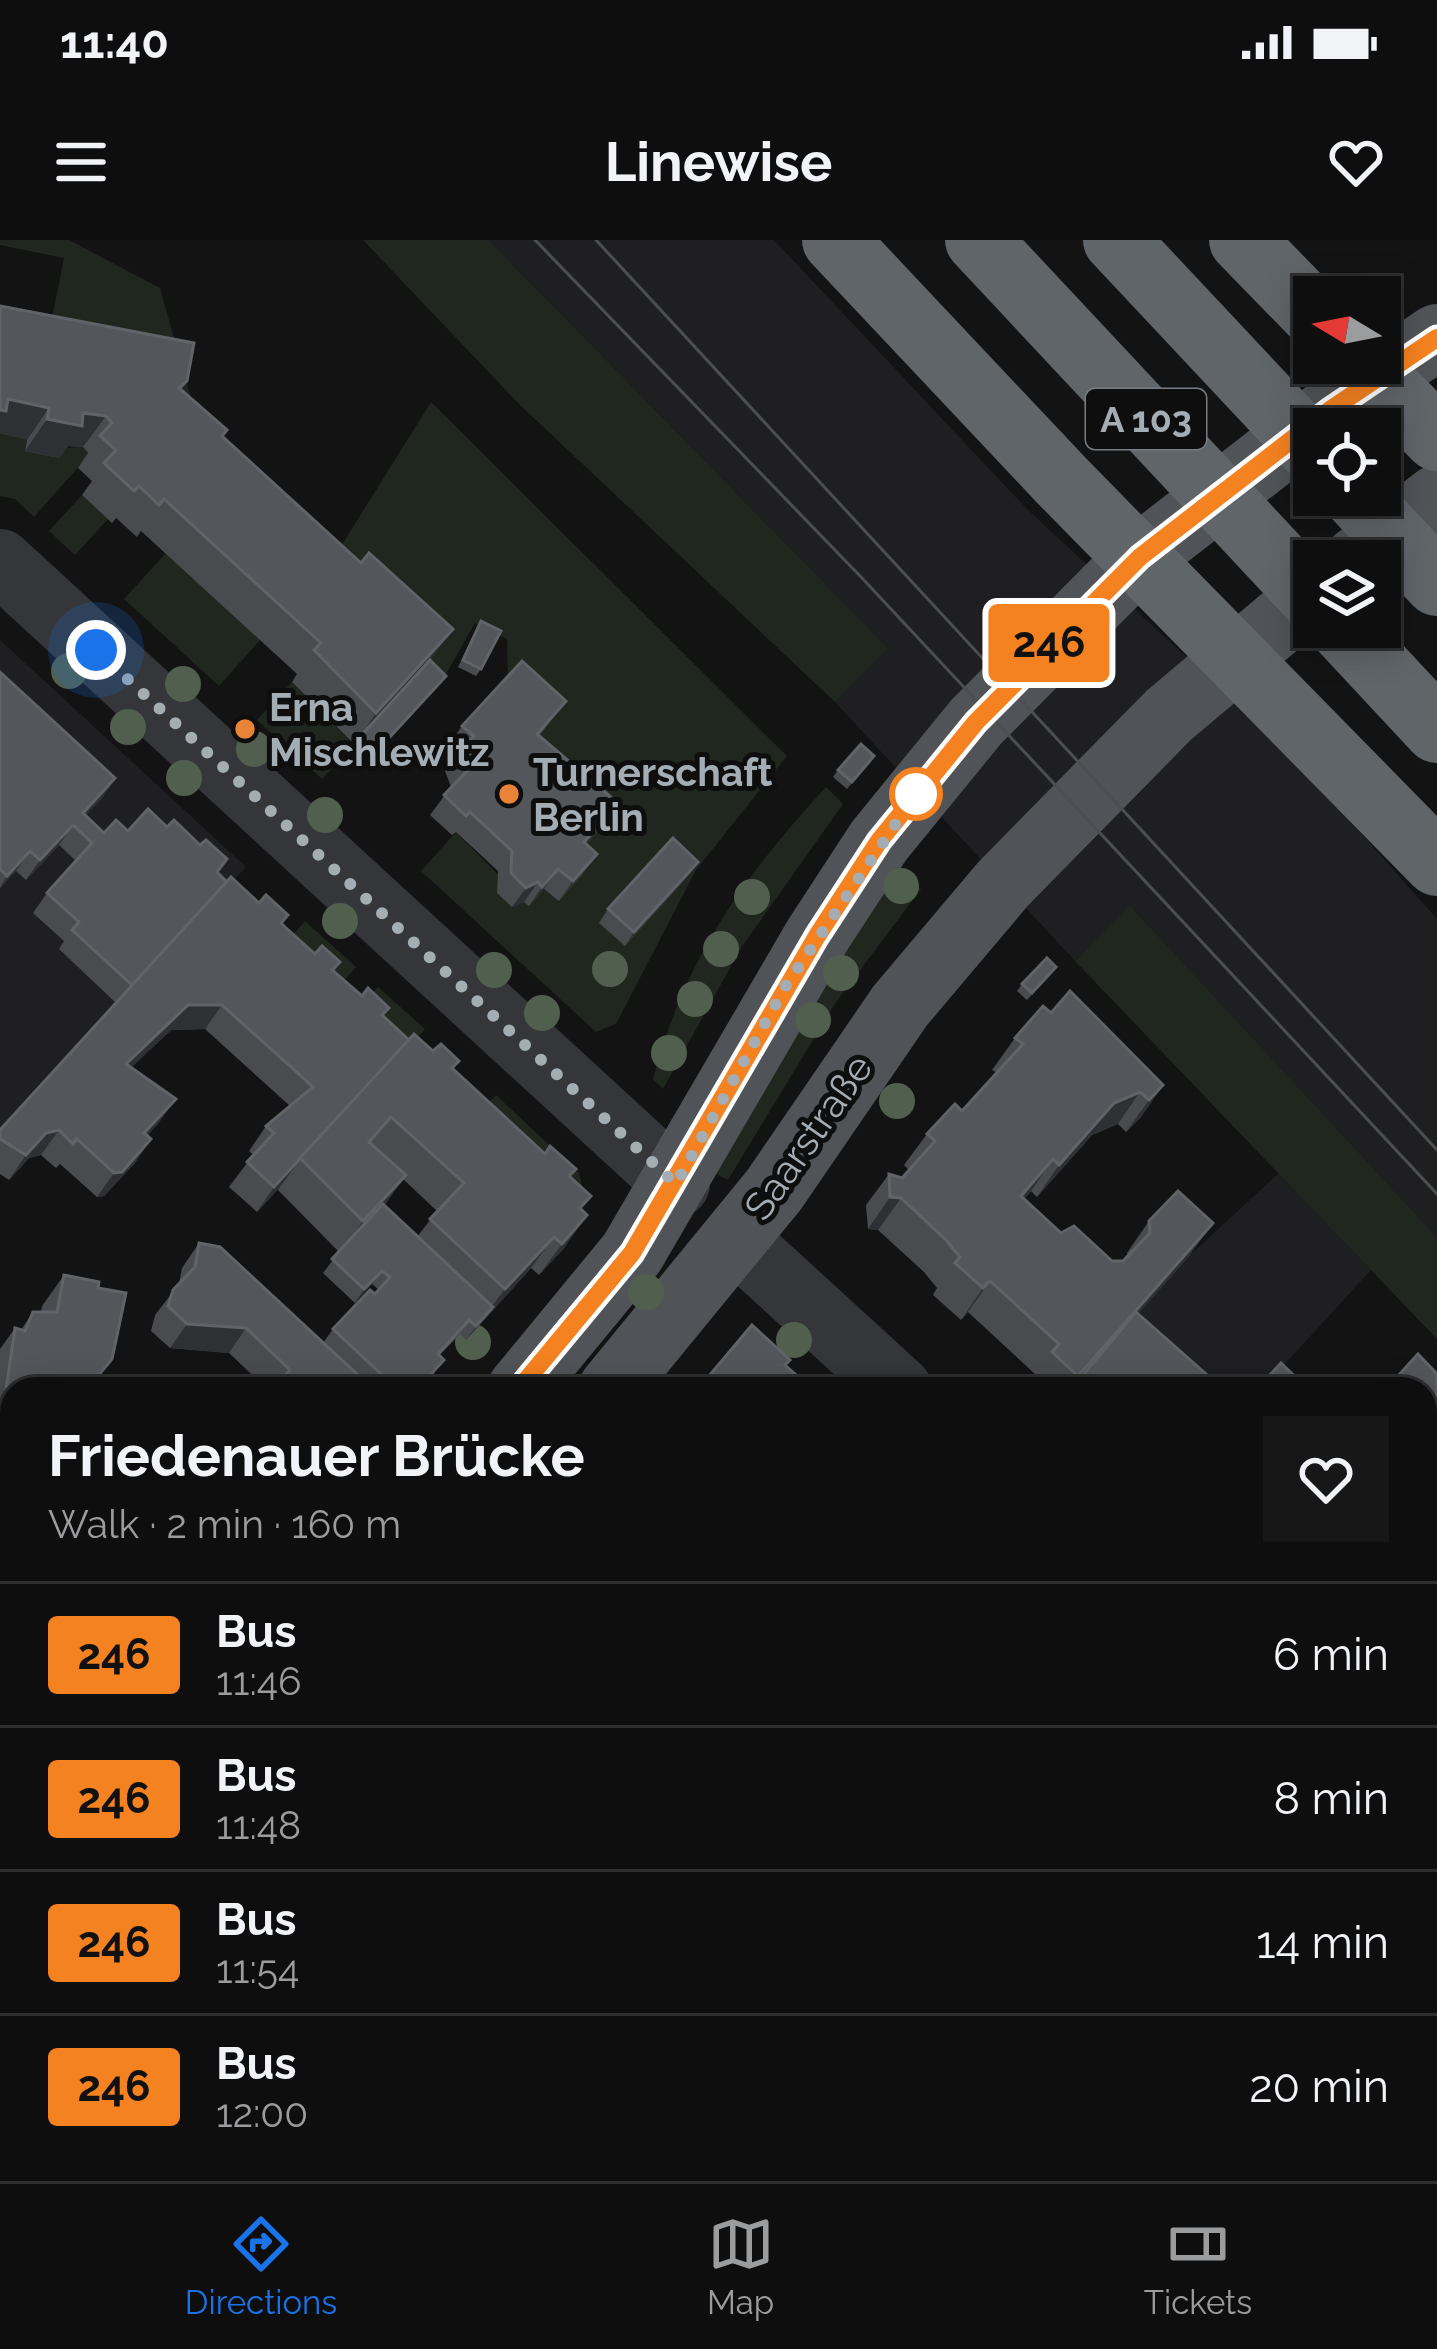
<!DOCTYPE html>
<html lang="en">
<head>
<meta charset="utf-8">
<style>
	body { margin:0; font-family:Raleway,sans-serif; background:#171718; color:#f1f3f6; height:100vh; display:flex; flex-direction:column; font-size:45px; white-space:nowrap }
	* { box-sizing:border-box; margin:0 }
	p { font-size:39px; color:#9b9c9e }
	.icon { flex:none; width:66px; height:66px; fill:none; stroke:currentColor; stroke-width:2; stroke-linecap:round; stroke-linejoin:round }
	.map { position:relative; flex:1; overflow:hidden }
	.sheet { position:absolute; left:0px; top:1137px; width:1437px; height:804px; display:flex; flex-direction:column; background:#0e0e0f; border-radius:36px 36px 0 0; box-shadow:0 6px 30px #0003,0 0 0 3px #2e2e2f }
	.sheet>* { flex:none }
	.badge { padding:0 24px; border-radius:9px; font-size:42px; line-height:78px }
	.needle { width:78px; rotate:280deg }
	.tools { position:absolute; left:1293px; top:36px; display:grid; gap:24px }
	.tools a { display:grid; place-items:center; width:108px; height:108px; border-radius:0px; background:#0e0e0f; box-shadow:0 6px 30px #0003,0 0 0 3px #2e2e2f; font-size:60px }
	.you { position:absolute; width:60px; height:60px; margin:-30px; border:9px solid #fff; border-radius:50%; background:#1a73e8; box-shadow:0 0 0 18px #1a73e833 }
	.map>.badge { position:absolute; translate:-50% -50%; box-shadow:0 0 0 6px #fff }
	.round { display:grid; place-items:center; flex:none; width:126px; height:126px; border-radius:0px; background:#171718 }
	.summary { display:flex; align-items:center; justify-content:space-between; height:204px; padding:0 48px }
	h1 { font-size:57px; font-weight:700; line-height:90px }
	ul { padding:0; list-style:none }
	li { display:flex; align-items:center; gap:36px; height:144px; padding:0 48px; border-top:3px solid #2e2e2f }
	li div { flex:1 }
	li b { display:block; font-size:45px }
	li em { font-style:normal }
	li .badge { min-width:132px; font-weight:700; text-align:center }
	.status { display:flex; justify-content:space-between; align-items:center; height:84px; padding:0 60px; background:#0e0e0f; direction:ltr }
	.status svg { height:33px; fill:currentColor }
	header { display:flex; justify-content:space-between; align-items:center; height:156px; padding:0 48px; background:#0e0e0f; font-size:54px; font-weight:700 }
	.tab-bar { display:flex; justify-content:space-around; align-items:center; height:168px; border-top:3px solid #2e2e2f; background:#0e0e0f; font-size:33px; color:#9b9c9e }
	.tab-bar a { display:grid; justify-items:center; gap:6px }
	.tab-bar .current { color:#1a73e8 }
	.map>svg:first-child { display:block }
</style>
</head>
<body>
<div class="status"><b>11:40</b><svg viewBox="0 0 49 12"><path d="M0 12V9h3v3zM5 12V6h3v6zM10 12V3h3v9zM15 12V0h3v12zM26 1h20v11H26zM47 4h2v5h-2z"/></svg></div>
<header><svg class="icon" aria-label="menu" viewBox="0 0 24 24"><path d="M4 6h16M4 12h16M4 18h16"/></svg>Linewise<svg class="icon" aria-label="heart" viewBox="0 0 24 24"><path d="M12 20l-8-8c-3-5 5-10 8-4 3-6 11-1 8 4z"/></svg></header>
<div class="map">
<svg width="1437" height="1941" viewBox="0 0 1437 1941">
	<rect width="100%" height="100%" fill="#131314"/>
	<!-- built -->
	<g fill="#1f1f21">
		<path d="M489 0H774L1027 269 1290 513 1437 679V997L1130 667 1075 721 835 462 887 407Z"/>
		<path d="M0 400 246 627 0 896Z"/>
		<path d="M1279 933 1371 1030 1262 1149H1072L1190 1015Z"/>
	</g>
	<!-- green -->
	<g fill="#20271f">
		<path d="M0 0H69L160 48 191 159 184 203 46 109 64 18 0 5Z"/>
		<path d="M363 0H489L888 408 835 462 519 164Z"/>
		<path d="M431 162 787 516 696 630 616 784 596 792 421 631 456 592 529 666 544 649 559 660 568 554 508 441 507 399 475 383 441 443 328 327Z"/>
		<path d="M0 194 27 200 25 210 83 207 89 215 34 277 15 259 0 256Z"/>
		<path d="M82 255 108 279 75 315 49 291Z"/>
		<path d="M166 313 261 399 219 446 124 359Z"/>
		<path d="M292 442 354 505 322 539 257 480Z"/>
		<path d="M826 547 843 564 741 708 663 849 653 839C684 720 744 636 826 547Z"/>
		<path d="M895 629 921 649 836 762 728 940 716 934 816 750Z"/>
		<path d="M1130 666 1437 997V1099L1075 721Z"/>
		<path d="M305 681 356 727 337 749 274 716Z"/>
		<path d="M378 747 425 789 392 826 338 776 359 752 367 760Z"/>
		<path d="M496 855 579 933 583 950 463 891Z"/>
		<path d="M260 1929H410L399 1941H249Z"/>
	</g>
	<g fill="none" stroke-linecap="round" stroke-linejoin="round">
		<!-- minor -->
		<g stroke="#343639" stroke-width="66">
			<path d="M0 322 677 944"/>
			<path d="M735 999 899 1149"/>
			<path d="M0 1414 12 1425"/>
			<path d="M1425 1687 1437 1700"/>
			<path d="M557 1929 570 1941"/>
		</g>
		<!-- major -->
		<g stroke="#505458" stroke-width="66">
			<path d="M1355 321 1437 258"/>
			<path d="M520 1149 632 1013 817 696 879 601 976 482 1140 317 1330 170 1437 97"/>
			<path d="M611 1149 774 950 900 766 1003 644 1169 475 1314 353"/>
			<path d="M0 1751 12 1728"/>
		</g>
		<!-- highway -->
		<g stroke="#60656a" stroke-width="66">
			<path d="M835 0 1062 241 1437 623"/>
			<path d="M978 0 1314 359"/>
			<path d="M1116 0 1314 211"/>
			<path d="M1242 0 1314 74"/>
			<path d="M1363 123 1437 198"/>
			<path d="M1355 255 1437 343"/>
			<path d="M1341 387 1437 490"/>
		</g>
		<!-- tram -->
		<g stroke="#4b4f52" stroke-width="3">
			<path d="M535 0 862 338 1437 954"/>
			<path d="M596 0 1437 910"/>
		</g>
	</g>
	<!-- trees -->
	<g fill="#515f4e">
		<circle cx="69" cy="431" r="18"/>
		<circle cx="183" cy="444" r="18"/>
		<circle cx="128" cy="487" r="18"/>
		<circle cx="254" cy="509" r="18"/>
		<circle cx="184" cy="538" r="18"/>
		<circle cx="325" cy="575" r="18"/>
		<circle cx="901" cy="646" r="18"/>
		<circle cx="752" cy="657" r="18"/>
		<circle cx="340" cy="681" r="18"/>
		<circle cx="721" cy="709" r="18"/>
		<circle cx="610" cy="729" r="18"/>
		<circle cx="494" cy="730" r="18"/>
		<circle cx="841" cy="733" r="18"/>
		<circle cx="695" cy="759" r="18"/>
		<circle cx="542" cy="773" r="18"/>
		<circle cx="813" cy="780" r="18"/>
		<circle cx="669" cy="813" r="18"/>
		<circle cx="897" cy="861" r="18"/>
		<circle cx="646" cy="1052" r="18"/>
		<circle cx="794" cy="1100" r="18"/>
		<circle cx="473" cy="1102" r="18"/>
	</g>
	<!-- wall -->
	<g fill="#494b4f" fill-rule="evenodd">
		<path d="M0 66 187 141 181 150 430 421 441 443 370 520 292 442 297 434 141 291 137 297 116 278 112 283 82 255 92 241 78 228 88 213 83 207 68 206 59 218 25 211 27 200Z"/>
		<path d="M481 381V429L476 436 458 427Z"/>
		<path d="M0 432 115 538 102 558 85 576 104 593 167 587 227 619 218 633 227 642 282 684 315 714 340 722 334 732 362 756 389 768 383 776 409 800 459 821 453 829 570 937 581 970 565 1007 539 1035 531 1028 466 1100 460 1094 439 1116 434 1134 420 1149H267L229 1113 170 1108 151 1091 155 1075 179 1044 182 1028 199 1003 323 1103 333 1089 379 1050 372 1044 355 1063 323 1033 339 1012 278 950 280 947 257 972 229 947 253 915 249 911 266 886 290 866 205 789 171 790 131 827 176 859 147 896 151 899 134 924 104 956 97 957 60 924 56 928 41 915 29 918 9 940 0 934V890L116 763 59 709 64 701 33 673 47 653 76 621 59 605 26 640 16 631 0 648ZM403 939 437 971 417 997 384 966Z"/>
		<path d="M566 461 539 496 605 584 586 604 583 634 559 661 544 649 529 666 524 662 512 667 497 653 498 631 456 592 452 595 430 575 451 547 445 531 457 514 448 506 462 486Z"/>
		<path d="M874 516 847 549 833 537 838 530Z"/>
		<path d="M698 622 688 636 625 706 599 683 608 669Z"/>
		<path d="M1051 734 1027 760 1017 751 1022 744Z"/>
		<path d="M1051 773 1163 845 1141 877 1126 892 1118 884 1092 895 1037 957 1031 951 1024 959 1061 993 1112 1021H1123L1127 1016V1013L1149 981 1190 1015 1138 1074 1223 1149H1036L1030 1144 1036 1135 968 1072 961 1080 933 1055 937 1048 924 1032 878 990 868 989 866 965 889 934 902 938 909 930 904 925 927 894 962 871 997 833 992 830 1015 798Z"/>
		<path d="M64 1035 91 1149H12V1318L0 1315V1109L15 1088 21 1090 33 1072H41L42 1066Z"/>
		<path d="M1425 1379 1437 1392V1575L1425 1562Z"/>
		<path d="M12 1896 0 1941V1911Z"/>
		<path d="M749 1929H901L898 1933 907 1941H762Z"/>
	</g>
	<!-- shaded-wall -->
	<g fill="#2f3033">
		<path d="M8 159 49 168 27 200 0 194V170Z"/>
		<path d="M83 173 106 176 83 207 68 206 59 218 25 211 47 179Z"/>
		<path d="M453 389 430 421 359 498 376 473Z"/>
		<path d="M115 538 102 558 75 587 83 573Z"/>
		<path d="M619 564 605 584 570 622 584 602Z"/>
		<path d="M73 585 59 605 26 640 40 620Z"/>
		<path d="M30 611 16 631 0 648 7 636Z"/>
		<path d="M597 614 583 634 559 661 573 641Z"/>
		<path d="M698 622 688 636 625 706 634 692Z"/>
		<path d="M558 629 544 649 529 666 542 647Z"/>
		<path d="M538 642 524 662 512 667 526 648Z"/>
		<path d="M188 765H222L205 789 171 790 109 849 126 824Z"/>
		<path d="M1163 845 1141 877 1126 892 1149 860Z"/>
		<path d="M1140 852 1118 884 1092 895 1037 957 1059 925 1114 863Z"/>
		<path d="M176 859 158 884 127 918 144 893Z"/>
		<path d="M59 890 41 915 29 918 9 940 26 915 46 893Z"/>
		<path d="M151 899 134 924 104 956 97 957 114 933Z"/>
		<path d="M1053 919 1031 951 999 988 1021 956Z"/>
		<path d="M298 922 280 947 257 972 274 947Z"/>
		<path d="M406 935 383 967 341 1013 363 981Z"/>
		<path d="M890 957 901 958 878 990 868 989Z"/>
		<path d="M587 975 565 1007 539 1035 562 1004Z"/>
		<path d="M1213 983 1190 1015 1074 1147 1069 1149 1078 1136Z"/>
		<path d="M554 997 531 1028 466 1100 505 1049Z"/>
		<path d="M382 1031 372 1044 355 1063 364 1049Z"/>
		<path d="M990 1041 968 1072 961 1080 983 1048Z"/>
		<path d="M187 1084 246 1088 229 1113 170 1108Z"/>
		<path d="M0 1278 12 1280V1318L0 1315Z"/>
		<path d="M12 1578V1583L0 1597V1592Z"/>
	</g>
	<!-- building -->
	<g fill="#53565a" stroke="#606468" stroke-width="3">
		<path d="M0 66 194 103 187 141 179 148 227 190 222 196 361 323 369 313 453 389 376 473 314 410 321 403 164 259 159 265 139 246 134 251 104 223 116 210 100 196 112 183 106 176 83 173 82 186 47 179 49 168 8 159 6 171 0 170Z"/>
		<path d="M481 381 501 391 481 429 463 420Z"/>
		<path d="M430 420 446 436 375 513 359 498Z"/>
		<path d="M522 421 566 461 537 494 619 564 584 602 597 614 573 641 558 629 542 647 538 642 526 648 511 633 512 611 470 572 466 576 444 555 467 531 459 512 474 496 462 486Z"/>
		<path d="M0 432 115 538 83 573 104 593 116 580 128 591 148 569 167 587 174 580 200 605 206 600 227 619 217 632 227 642 132 745 72 690 79 682 47 653 92 603 73 585 40 620 30 611 7 636 0 629Z"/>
		<path d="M861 504 874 516 852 542 838 530Z"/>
		<path d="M673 598 698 622 634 692 608 669Z"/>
		<path d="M231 637 259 663 266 655 288 675 281 683 285 687 315 714 322 706 340 722 332 730 362 756 368 748 389 768 382 775 409 800 274 947 247 922 274 893 266 886 313 847 222 765H188L126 824 176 859 144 893 151 899 122 932 114 933 77 899 73 904 59 890 46 893 26 915 0 899V890Z"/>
		<path d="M1047 718 1056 727 1032 753 1022 744Z"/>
		<path d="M1070 751 1163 845 1149 860 1140 852 1114 863 1059 925 1053 919 1021 956 1061 993 1074 986 1112 1021H1123L1150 993 1149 981 1178 951 1213 983 1078 1136 1052 1112 1059 1104 990 1041 983 1048 955 1023 960 1017 946 1000 901 958 890 957 889 934 902 938 935 901 927 894 955 864 962 871 1023 804 1015 798 1043 766 1051 773Z"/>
		<path d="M414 794 433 811 441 804 459 821 452 828 545 914 550 906 576 929 569 936 591 956 580 968 587 975 562 1004 554 997 505 1049 430 979 464 943 391 877 369 902 406 935 363 981 300 918Z"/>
		<path d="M383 964 493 1067 476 1086 469 1080 438 1114 444 1120 417 1149H397L333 1089 370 1050 375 1054 390 1037 382 1031 364 1049 332 1019Z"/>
		<path d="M199 1003 220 1007 373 1149H272L290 1130 246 1088 187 1084 168 1066 173 1050 195 1027Z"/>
		<path d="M64 1035 99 1042 98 1048 126 1053 112 1119 87 1149H12V1280L0 1278V1164H4L15 1088 25 1091 33 1072H57Z"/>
		<path d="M1136 1072 1223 1149H1076L1073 1147Z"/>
		<path d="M752 1085 790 1120 785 1125 812 1149H698Z"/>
		<path d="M1418 1114 1437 1134V1229L1425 1240V1149H1386Z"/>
		<path d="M1281 1123 1308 1149H1257Z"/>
		<path d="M1425 1379 1437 1392V1418L1425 1429Z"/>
		<path d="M1437 1421V1531L1425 1518V1431Z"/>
		<path d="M0 1510 12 1522V1578L0 1592Z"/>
		<path d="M12 1896V1929H137L150 1941H0V1918L10 1907 5 1903Z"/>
		<path d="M408 1929H423L435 1941H397Z"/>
		<path d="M793 1929H899L897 1931 907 1941H806Z"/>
		<path d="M943 1929H952L963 1941H933Z"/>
		<path d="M1044 1929H1116L1129 1941H1032Z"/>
		<path d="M1315 1929H1415L1426 1941H1307L1305 1939Z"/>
	</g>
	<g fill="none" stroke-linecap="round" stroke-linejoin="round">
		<!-- line casing -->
		<g stroke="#fff" stroke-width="27">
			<path id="line" d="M519 1149 632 1013 817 696 879 601 976 482 1140 317 1330 170 1437 98"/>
		</g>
		<!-- line -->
		<use href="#line" stroke="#f58220" stroke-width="18"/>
		<!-- walk -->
		<path stroke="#a5adb4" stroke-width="12" stroke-dasharray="0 21.6" d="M96 410 676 944 785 747 916 554"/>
	</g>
	<!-- markers -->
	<g fill="#e88337" stroke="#0e0e0f" stroke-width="4.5">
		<circle cx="245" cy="489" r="12"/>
		<circle cx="509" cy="554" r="12"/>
	</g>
	<circle fill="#fff" stroke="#f58220" stroke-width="6" cx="916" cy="554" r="24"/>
	<g text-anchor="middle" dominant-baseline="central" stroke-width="10" stroke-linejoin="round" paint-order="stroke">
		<!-- shield labels -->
		<rect fill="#0e0e0f" stroke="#787d82" stroke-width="3" x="1086" y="149" width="120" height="60" rx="9"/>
		<g font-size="36" font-weight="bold" fill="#a5adb4">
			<text x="1146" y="179">A 103</text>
		</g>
		<!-- poi labels -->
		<g font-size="39" font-weight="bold" fill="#a5adb4" stroke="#0e0e0f" text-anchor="start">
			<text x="269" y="467">Erna<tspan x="269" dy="45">Mischlewitz</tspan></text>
			<text x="533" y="532">Turnerschaft<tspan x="533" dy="45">Berlin</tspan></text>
		</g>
		<!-- street labels -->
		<g font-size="39" fill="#a5adb4" stroke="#0e0e0f">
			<text transform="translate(808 897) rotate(-55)">Saarstraße</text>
		</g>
	</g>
</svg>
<div class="tools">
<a><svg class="needle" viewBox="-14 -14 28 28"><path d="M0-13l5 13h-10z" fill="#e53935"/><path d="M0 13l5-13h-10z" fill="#9b9c9e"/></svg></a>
<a><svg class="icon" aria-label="locate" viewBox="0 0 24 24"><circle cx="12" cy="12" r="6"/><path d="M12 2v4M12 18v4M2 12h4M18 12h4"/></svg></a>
<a><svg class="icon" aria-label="layers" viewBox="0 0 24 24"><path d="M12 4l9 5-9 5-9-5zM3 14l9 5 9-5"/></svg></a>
</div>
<div class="you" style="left:96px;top:410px"></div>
<b class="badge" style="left:1049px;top:403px;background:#f58220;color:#111">246</b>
<section class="sheet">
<div class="summary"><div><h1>Friedenauer Brücke</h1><p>Walk · 2 min · 160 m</p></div><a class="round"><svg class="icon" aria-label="heart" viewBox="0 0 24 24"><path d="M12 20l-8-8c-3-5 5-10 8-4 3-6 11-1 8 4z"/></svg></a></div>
<ul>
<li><span class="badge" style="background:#f58220;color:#111">246</span><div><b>Bus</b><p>11:46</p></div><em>6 min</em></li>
<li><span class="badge" style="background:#f58220;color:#111">246</span><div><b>Bus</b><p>11:48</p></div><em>8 min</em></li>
<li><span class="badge" style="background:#f58220;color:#111">246</span><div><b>Bus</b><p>11:54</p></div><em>14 min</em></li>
<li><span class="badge" style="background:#f58220;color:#111">246</span><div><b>Bus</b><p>12:00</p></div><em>20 min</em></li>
</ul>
</section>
</div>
<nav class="tab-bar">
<a class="current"><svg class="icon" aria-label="directions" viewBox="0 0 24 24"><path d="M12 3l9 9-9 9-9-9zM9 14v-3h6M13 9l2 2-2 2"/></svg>Directions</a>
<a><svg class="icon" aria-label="map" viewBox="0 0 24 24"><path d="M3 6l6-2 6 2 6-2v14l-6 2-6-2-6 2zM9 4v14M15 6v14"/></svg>Map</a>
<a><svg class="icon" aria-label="tickets" viewBox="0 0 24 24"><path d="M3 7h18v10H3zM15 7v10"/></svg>Tickets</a>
</nav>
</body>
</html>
